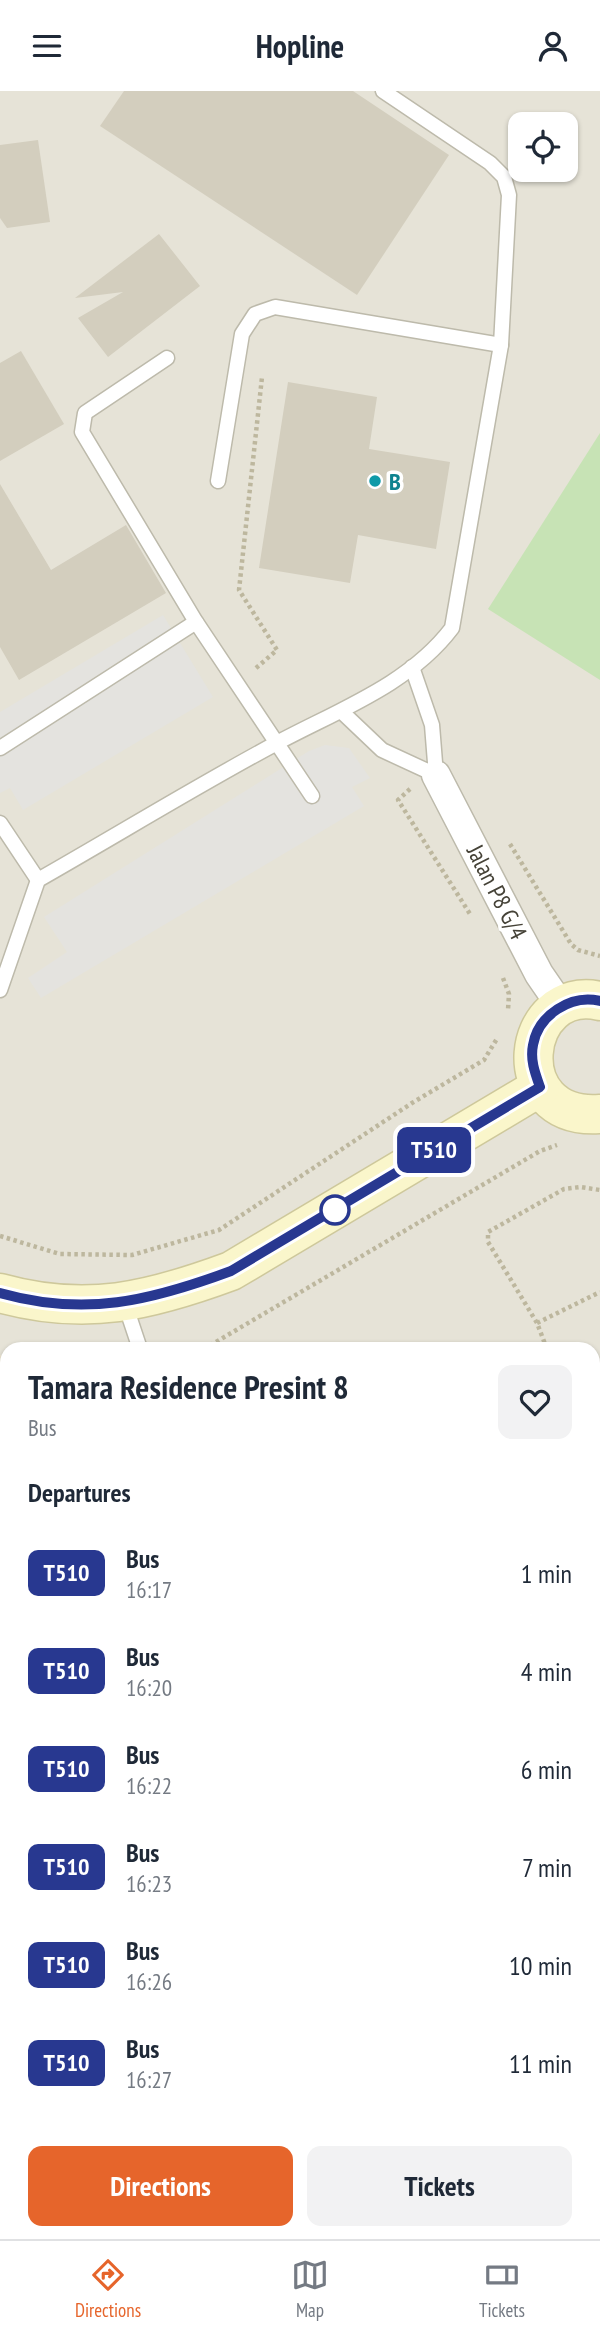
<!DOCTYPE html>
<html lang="en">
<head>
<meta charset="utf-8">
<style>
	body { margin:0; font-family:"PT Sans Narrow",sans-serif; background:#f2f2f3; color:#1f2937; height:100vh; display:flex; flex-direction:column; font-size:26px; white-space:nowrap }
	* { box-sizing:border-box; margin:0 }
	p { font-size:23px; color:#747a83 }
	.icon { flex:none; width:38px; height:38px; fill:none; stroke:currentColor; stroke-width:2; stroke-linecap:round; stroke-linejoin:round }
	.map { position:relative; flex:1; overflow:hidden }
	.sheet { position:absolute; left:0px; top:1251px; width:600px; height:898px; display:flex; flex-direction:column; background:#fff; border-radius:21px 21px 0 0; box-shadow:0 2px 5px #0004 }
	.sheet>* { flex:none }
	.badge { padding:0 14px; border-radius:10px; font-size:24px; line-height:46px }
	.fabs { position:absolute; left:508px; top:21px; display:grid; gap:14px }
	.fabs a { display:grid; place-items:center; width:70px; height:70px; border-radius:14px; background:#fff; box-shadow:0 2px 5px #0004; font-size:35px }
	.map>.badge { position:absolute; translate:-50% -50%; box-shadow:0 0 0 4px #fff }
	h2 { padding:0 28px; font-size:26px; line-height:63px }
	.round { display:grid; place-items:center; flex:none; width:74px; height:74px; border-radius:14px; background:#f2f2f3 }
	.head { display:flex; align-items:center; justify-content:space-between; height:119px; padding:0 28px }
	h1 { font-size:33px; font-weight:700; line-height:52px }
	.button { display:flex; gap:14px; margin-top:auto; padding:14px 28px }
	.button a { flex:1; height:80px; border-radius:14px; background:#e6652b; color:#fff; font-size:28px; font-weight:700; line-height:80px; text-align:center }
	.button a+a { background:#f2f2f3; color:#1f2937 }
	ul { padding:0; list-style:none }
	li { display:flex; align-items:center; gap:21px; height:98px; padding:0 28px }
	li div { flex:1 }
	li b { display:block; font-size:26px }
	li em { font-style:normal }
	li .badge { min-width:77px; font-weight:700; text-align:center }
	header { display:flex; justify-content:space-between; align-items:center; height:91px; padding:0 28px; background:#fff; font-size:32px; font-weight:700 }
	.dock { display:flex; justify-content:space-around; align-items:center; height:98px; border-top:2px solid #e0e1e3; background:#fff; font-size:19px; color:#747a83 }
	.dock a { display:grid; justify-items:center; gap:4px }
	.dock .selected { color:#e6652b }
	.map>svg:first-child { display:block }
</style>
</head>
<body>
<header><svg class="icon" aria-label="menu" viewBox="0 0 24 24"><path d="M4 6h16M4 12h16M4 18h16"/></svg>Hopline<svg class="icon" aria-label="person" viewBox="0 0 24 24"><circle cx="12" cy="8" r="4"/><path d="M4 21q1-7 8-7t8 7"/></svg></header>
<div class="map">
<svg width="600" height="2148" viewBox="0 0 600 2148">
	<rect width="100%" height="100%" fill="#f2f1e8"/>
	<!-- residential -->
	<path fill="#e6e3d7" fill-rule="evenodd" d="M0 0H600V2148H0ZM520 33H565V79H520ZM7 1258H593V2142H7Z"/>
	<!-- commercial -->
	<g fill="#f2ebd5">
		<path d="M0 1264 7 1266V2039L0 2029Z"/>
		<path d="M125 2142H448L435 2148H134Z"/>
	</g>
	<!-- green -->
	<path fill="#c7e3b5" d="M600 342V589L488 518Z"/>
	<!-- parking -->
	<g fill="#e4e3df">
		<path d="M163 524 213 606 23 719 10 697 0 702V621Z"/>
		<path d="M325 654 349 657 370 687 352 696 364 715 41 907 28 887 67 861 44 826 309 660Z"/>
	</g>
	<!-- building -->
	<g fill="#d3cebe">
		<path d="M124 0H353L449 64 357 204 100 35Z"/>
		<path d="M38 49 50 131 7 137 0 127V54Z"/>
		<path d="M159 143 200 195 108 266 78 227 123 201 75 207Z"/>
		<path d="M21 260 64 333 0 370V272Z"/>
		<path d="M288 291 377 306 369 358 450 371 436 458 358 444 350 492 259 477Z"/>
		<path d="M0 393 51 479 126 434 166 502 19 589 0 556Z"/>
	</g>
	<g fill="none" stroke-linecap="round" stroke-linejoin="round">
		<!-- lane casing -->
		<g stroke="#bdbaab" stroke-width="17">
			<g id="lane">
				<path d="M167 267 85 322 82 341 196 531 312 705"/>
				<path d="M218 390 242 243 255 223 275 216 501 254"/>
				<path d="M342 621 382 659 436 684 432 634 412 576"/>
				<path d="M0 657 196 531"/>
				<path d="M0 732 38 789"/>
				<path d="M0 899 38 789C117 744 195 696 275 653 336 620 409 594 452 537L501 254 509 104 504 86 490 72 383 0"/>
				<path d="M125 1213 140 1258"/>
				<path d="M0 1319 7 1321"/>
				<path d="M7 1584 0 1615 7 1627"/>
			</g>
		</g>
		<!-- street casing -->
		<g stroke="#bdbaab" stroke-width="31">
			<g id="street">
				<path d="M436 684 539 883 561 915"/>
				<path d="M593 1388 600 1399"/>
				<path d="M593 1789 600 1784"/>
			</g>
		</g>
		<!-- secondary casing -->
		<g stroke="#cec89b" stroke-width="41">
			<g id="secondary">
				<path d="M600 910C520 892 503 1030 600 1023"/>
				<path d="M0 1202C86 1226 150 1210 231 1180L540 996"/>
			</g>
		</g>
		<!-- path -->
		<g stroke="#bdb79e" stroke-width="4.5" stroke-dasharray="3.5 3.5" stroke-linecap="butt">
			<path d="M256 577 277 559 239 499 262 286"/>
			<path d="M410 698 398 709 470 823"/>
			<path d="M510 753 571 853 578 859 600 865"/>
			<path d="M503 887 509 903 508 919"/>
			<path d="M0 1145 60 1163 132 1164 219 1139 412 1012 484 969 498 946"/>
			<path d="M537 1232 600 1201"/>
			<path d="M204 1258 540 1060 557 1054"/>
			<path d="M547 1258 537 1232 488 1151V1141L564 1098 580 1096 600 1099"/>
			<path d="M593 1981 600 1991"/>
			<path d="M593 2024 600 2018"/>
			<path d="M593 2036 600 2050"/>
			<path d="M0 2115 7 2121"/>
			<path d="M593 2121 600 2118"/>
			<path d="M28 2142 35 2148"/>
			<path d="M535 2148 548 2142"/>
		</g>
		<!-- lane -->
		<use href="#lane" stroke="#fff" stroke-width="14"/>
		<!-- street -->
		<use href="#street" stroke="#fff" stroke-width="28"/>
		<!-- secondary -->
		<use href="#secondary" stroke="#faf6cb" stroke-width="38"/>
	</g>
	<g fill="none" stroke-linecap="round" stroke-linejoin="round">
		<!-- line casing -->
		<g stroke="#fff" stroke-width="16">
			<path id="line" d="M0 1202C85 1226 150 1210 231 1180L540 996C535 982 530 969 533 954 538 924 571 903 600 910"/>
		</g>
		<!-- line -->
		<use href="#line" stroke="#283890" stroke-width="10"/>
	</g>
	<!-- markers -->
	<circle fill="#0f9aa8" stroke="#fff" stroke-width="2.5" cx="375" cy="390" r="7"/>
	<circle fill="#fff" stroke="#283890" stroke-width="3.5" cx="335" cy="1119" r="14"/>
	<g text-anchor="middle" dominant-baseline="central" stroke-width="7" stroke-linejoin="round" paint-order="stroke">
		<!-- culture labels -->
		<g font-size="24" font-weight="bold" fill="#0d838f" stroke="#fff" text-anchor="start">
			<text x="389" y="390">B</text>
		</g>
		<!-- street labels -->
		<g font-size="24" fill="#454237" stroke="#fff">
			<text transform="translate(497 801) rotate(63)">Jalan P8 G/4</text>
		</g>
	</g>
</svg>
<div class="fabs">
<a><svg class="icon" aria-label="locate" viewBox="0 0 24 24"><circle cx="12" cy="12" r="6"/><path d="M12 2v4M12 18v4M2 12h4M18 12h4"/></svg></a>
</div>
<b class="badge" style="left:434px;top:1059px;background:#283890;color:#fff">T510</b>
<section class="sheet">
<div class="head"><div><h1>Tamara Residence Presint 8</h1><p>Bus</p></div><a class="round"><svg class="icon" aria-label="heart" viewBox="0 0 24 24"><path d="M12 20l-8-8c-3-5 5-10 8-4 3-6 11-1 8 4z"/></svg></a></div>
<h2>Departures</h2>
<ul>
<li><span class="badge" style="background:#283890;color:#fff">T510</span><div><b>Bus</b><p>16:17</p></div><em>1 min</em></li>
<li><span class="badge" style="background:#283890;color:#fff">T510</span><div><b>Bus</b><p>16:20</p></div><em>4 min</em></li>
<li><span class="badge" style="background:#283890;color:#fff">T510</span><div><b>Bus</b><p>16:22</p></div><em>6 min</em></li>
<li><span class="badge" style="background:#283890;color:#fff">T510</span><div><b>Bus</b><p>16:23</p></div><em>7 min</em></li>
<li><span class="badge" style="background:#283890;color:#fff">T510</span><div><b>Bus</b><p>16:26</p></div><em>10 min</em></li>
<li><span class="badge" style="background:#283890;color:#fff">T510</span><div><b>Bus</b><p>16:27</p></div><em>11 min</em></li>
</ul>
<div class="button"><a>Directions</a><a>Tickets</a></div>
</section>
</div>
<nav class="dock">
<a class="selected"><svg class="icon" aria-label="directions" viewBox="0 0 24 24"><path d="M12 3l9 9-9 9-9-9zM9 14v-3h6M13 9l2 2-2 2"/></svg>Directions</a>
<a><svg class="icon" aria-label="map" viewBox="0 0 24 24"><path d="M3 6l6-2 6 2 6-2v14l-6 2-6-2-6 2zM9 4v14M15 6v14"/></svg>Map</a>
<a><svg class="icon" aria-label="tickets" viewBox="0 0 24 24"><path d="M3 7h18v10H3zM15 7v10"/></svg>Tickets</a>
</nav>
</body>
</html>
